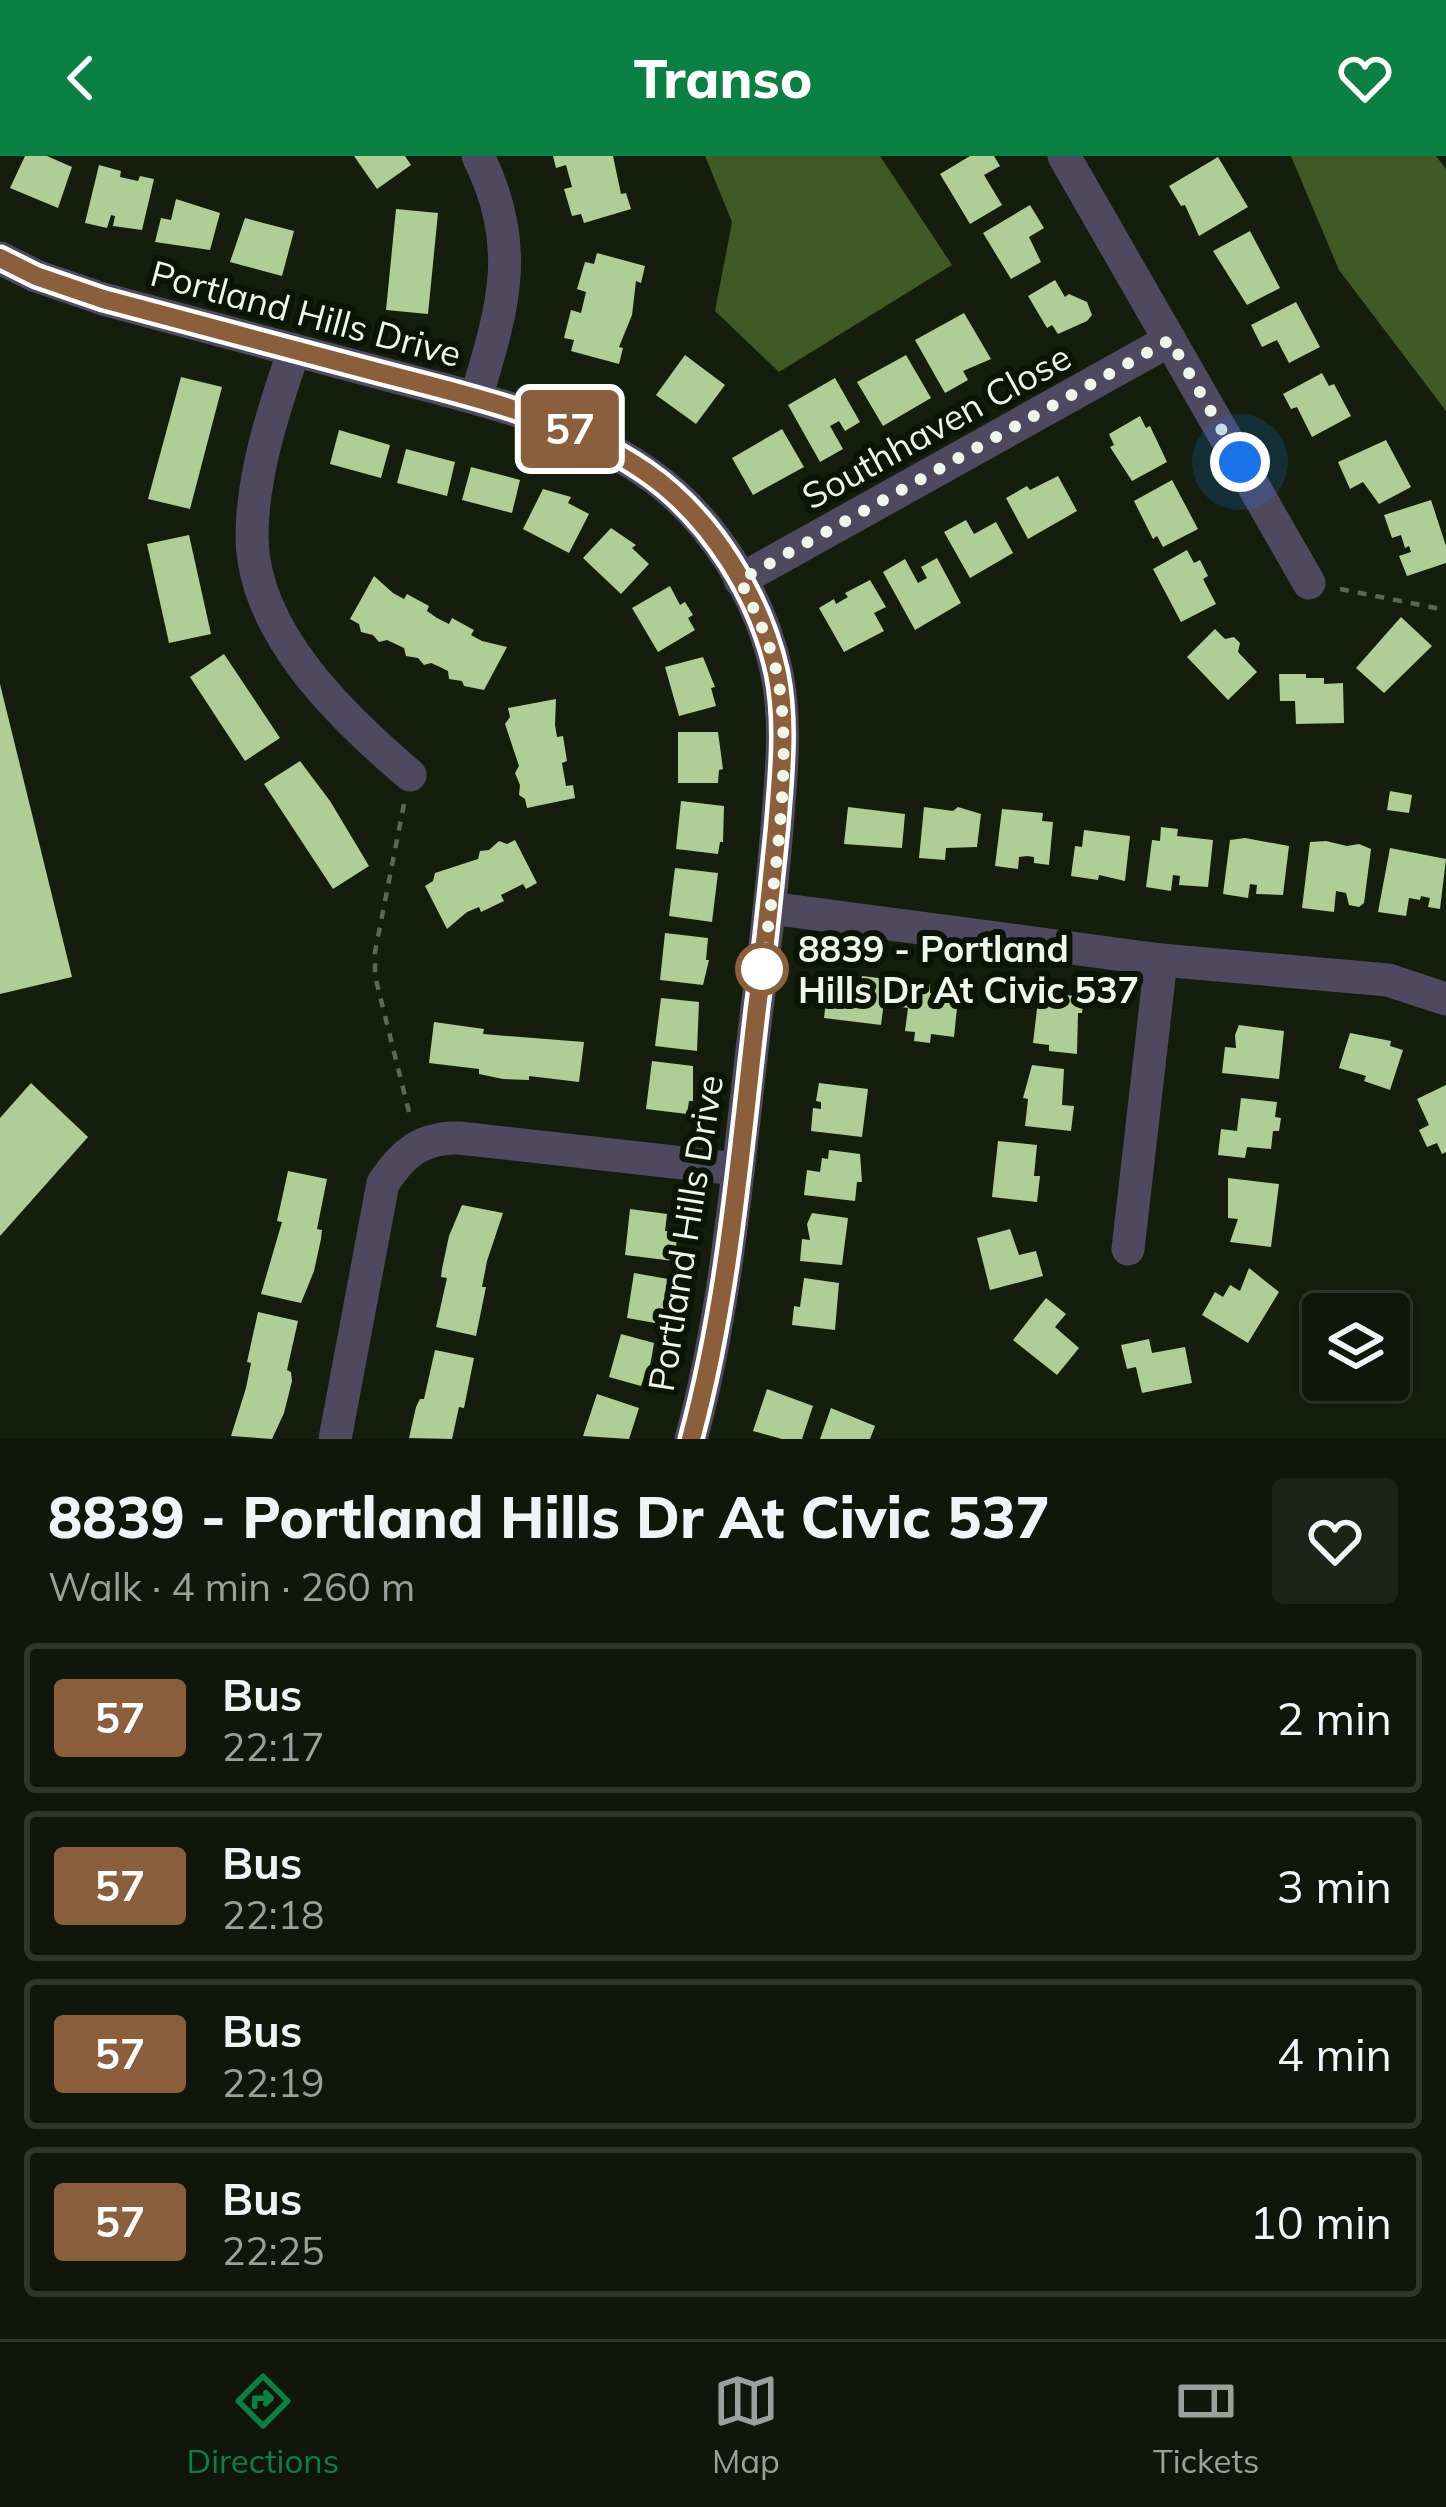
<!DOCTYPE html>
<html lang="en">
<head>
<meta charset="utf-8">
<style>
	body { margin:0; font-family:Mulish,sans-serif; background:#1e2317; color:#f1f3f6; height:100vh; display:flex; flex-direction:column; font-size:45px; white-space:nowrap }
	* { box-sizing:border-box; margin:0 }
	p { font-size:39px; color:#9c9f9c }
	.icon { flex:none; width:66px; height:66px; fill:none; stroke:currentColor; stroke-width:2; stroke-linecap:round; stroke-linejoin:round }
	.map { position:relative; height:1283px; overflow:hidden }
	.sheet { display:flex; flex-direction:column; background:#101609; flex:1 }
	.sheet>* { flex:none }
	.badge { padding:0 24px; border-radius:9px; font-size:42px; line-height:78px }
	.buttons { position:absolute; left:1302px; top:1137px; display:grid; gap:24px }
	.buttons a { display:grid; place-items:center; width:108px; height:108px; border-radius:12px; background:#101609; box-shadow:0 3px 9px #0004,0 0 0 3px #30352a; font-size:60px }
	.you { position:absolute; width:60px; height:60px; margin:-30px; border:9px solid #fff; border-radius:50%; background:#1a73e8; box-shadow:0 0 0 18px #1a73e833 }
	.map>.badge { position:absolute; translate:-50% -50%; box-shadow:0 0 0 6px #fff }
	.round { display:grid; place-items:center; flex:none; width:126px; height:126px; border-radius:12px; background:#1e2317 }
	.headline { display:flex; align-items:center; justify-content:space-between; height:204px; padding:0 48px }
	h1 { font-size:57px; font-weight:800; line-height:90px }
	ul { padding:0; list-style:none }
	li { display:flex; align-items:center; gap:36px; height:150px; margin:0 24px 18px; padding:0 24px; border:6px solid #30352a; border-radius:12px }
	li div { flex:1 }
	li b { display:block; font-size:45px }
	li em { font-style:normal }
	li .badge { min-width:132px; font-weight:700; text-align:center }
	header { display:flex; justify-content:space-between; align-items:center; height:156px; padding:0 48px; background:#0b8043; color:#fff; font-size:54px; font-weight:800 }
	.dock { display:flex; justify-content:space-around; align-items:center; height:168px; border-top:3px solid #30352a; background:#101609; font-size:33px; color:#9c9f9c }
	.dock a { display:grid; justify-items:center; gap:6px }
	.dock .on { color:#0b8043 }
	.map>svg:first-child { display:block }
</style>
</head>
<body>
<header><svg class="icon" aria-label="back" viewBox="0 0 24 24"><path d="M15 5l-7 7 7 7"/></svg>Transo<svg class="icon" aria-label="heart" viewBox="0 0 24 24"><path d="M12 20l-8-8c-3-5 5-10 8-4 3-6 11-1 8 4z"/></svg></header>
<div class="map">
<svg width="1446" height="1283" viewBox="0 0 1446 1283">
	<rect width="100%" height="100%" fill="#151e0c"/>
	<!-- forest -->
	<g fill="#3f5a25">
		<path d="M705 0H880L952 109 779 216 715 155 732 66Z"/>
		<path d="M1291 0H1436L1446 13V255L1339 114Z"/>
	</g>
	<!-- building -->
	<g fill="#aece95">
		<path d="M25 0H47L72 11 58 52 10 32Z"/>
		<path d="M354 0H405L411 9 377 33Z"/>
		<path d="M553 0H613L621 38 626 37 631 53 584 67 581 58 572 60 564 33 572 31 566 9 556 12Z"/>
		<path d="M970 0H994L1000 10 984 19 1002 49 970 68 940 18Z"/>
		<path d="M1218 1 1248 51 1199 80 1185 49 1181 50 1169 30Z"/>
		<path d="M99 9 121 15 120 21 138 25 140 20 154 23 142 74 113 70 115 60 111 59 107 72 85 67Z"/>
		<path d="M176 43 220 57 210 94 155 86 161 62 171 64Z"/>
		<path d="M1030 49 1044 72 1029 81 1041 106 1011 123 983 77Z"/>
		<path d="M396 53 438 57 428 158 386 154Z"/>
		<path d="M245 62 294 75 282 120 230 106Z"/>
		<path d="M1250 75 1280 132 1247 149 1213 95Z"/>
		<path d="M597 97 645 110 641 127 636 125 632 159 619 191 623 192 619 208 571 195 574 184 564 182 571 154 581 157 586 136 577 133 585 106 594 108Z"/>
		<path d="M1055 124 1065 141 1069 138 1087 146 1092 159 1087 165 1058 178 1052 169 1047 172 1028 140Z"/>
		<path d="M1296 146 1320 191 1289 207 1277 184 1262 191 1251 169Z"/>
		<path d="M964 157 991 203 963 215 968 224 945 237 915 184Z"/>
		<path d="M685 199 725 229 696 268 656 239Z"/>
		<path d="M906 199 931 242 883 270 857 226Z"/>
		<path d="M1322 217 1329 230 1334 228 1351 260 1312 281 1297 251 1291 253 1283 238Z"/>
		<path d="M181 221 222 231 190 353 148 343Z"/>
		<path d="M835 222 860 266 845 275 839 265 830 270 843 293 820 306 788 249Z"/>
		<path d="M1140 260 1146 272 1150 270 1167 306 1132 325 1110 291 1114 289 1109 278Z"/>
		<path d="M782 273 804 311 753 339 732 302Z"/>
		<path d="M339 274 390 289 381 322 330 308Z"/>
		<path d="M1386 284 1411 331 1379 348 1363 326 1350 333 1338 306Z"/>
		<path d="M406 293 455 306 447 340 397 327Z"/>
		<path d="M471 311 520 324 512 357 462 344Z"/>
		<path d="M1058 320 1077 355 1028 383 1006 342 1027 330 1030 334Z"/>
		<path d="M1172 324 1198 373 1163 391 1157 380 1153 383 1134 345Z"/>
		<path d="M543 333 571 341 568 347 589 358 569 397 523 373Z"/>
		<path d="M1431 344 1446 390V407L1407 420 1399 400 1411 396 1409 390 1405 392 1401 379 1392 382 1384 359Z"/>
		<path d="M966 364 974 378 996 366 1013 397 970 422 944 376Z"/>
		<path d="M611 372 636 389 632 392 649 408 621 438 583 402Z"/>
		<path d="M189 379 211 478 169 487 147 388Z"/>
		<path d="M1187 394 1194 407 1200 404 1208 420 1203 423 1216 448 1181 466 1153 413Z"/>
		<path d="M937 402 961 447 915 474 883 416 905 403 918 427 927 422 921 411Z"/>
		<path d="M374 420 393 437 404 443 407 438 429 450 427 455 437 462 449 468 452 462 474 474 471 479 482 485 507 491 484 534 464 530 462 525 449 523 448 515 440 511 431 507 424 509 418 502 406 500 404 492 387 484 379 486 373 479 361 476 359 468 350 463Z"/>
		<path d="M870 424 886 451 874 457 884 475 844 496 819 452 834 443 836 448 848 441 845 437Z"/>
		<path d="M670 430 680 449 685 446 693 459 688 462 695 474 658 496 632 452Z"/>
		<path d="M1401 461 1432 490 1384 537 1356 512Z"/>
		<path d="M1215 473 1225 483 1234 481 1240 487 1238 496 1257 516 1228 544 1187 501Z"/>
		<path d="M224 498 280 582 245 605 190 521Z"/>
		<path d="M703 501 715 531 711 532 716 550 679 560 665 511Z"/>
		<path d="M1279 518H1306V522H1324V528L1343 527 1344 567 1296 568 1295 545H1280Z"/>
		<path d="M0 528 72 821 0 838Z"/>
		<path d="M556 543 555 569 557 581 563 580 567 605 562 607 566 630 573 629 575 642 527 652 525 643 519 639 520 629 515 617 519 610 505 568 510 561 508 552Z"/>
		<path d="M678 576H718L723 613 719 614 718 627H678Z"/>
		<path d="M300 605 330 645 369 710 333 733 264 628Z"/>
		<path d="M1390 635 1412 639 1409 657 1387 654Z"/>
		<path d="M681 645 724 650 723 686H720L718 698 676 693Z"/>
		<path d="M848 651 905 658 902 692 844 688Z"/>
		<path d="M924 651 953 655 958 651 981 658 977 691 946 692 945 704 919 702Z"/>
		<path d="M1002 653 1043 657 1042 665 1053 666 1049 709 1034 707V701L1027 700 1019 701 1018 713 995 710Z"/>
		<path d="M1161 671 1178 673 1177 680 1213 684 1208 731 1179 729 1180 720 1173 719 1171 735 1146 731 1152 684 1160 685Z"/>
		<path d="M1084 674 1130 680 1125 725 1099 719 1098 724 1071 720 1075 690 1082 691Z"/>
		<path d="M1245 682 1289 690 1283 739 1256 738 1257 729 1250 728 1248 742 1223 738 1230 684Z"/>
		<path d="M515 684 537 727 526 733 523 728 501 739 504 745 481 756 479 751 467 756 447 773 425 730 433 725 435 717 478 703 480 695 489 694 499 685 507 688Z"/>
		<path d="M1326 685 1347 690 1359 688 1371 693 1364 747 1359 751 1349 749 1346 737 1336 735 1334 756 1302 752 1310 686Z"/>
		<path d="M1390 692 1446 703 1440 753 1428 751 1430 742 1421 740 1420 744 1409 742 1406 760 1378 756Z"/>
		<path d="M675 712 718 717 712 766 669 760Z"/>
		<path d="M665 777 708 782 706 804H709L703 829 660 824Z"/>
		<path d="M829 818 861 825 862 820 887 823 881 869 824 862Z"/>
		<path d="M904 825 930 828V837L953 840 952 852H957L954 881 931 878 930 887 914 885 915 876 905 875 908 852 901 851Z"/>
		<path d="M1039 836 1084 841 1082 857H1078L1077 898 1049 895V889L1033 887Z"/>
		<path d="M661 842 699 846 697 895 655 890Z"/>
		<path d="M434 866 484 873 483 878 584 886 579 926 529 920V924L503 923 479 918V913L429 907Z"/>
		<path d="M1239 869 1284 875 1279 923 1222 917 1225 891 1236 892 1235 879Z"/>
		<path d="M1350 877 1391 885 1390 890 1403 894 1390 934 1364 925 1366 920 1339 912Z"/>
		<path d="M652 905 693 910V945H689L687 958 646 953Z"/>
		<path d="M1032 909 1064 913 1062 949 1074 950 1071 975 1025 970 1028 943 1023 942Z"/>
		<path d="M31 927 88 981 0 1080V962Z"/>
		<path d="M819 927 868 933 862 981 811 975 813 952 821 953V946L816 945Z"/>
		<path d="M1446 929V996L1442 998 1437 987 1427 991 1419 974 1429 969 1417 943Z"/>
		<path d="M1241 942 1277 946 1275 961 1281 962 1279 975H1273L1271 993 1247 991 1245 1002 1218 999 1221 973 1237 975Z"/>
		<path d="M998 985 1037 989 1034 1020H1040L1037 1046 992 1041Z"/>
		<path d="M829 994 860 998 862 1026H857L855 1045 804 1039 807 1014 820 1016 822 1002 828 1003Z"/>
		<path d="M288 1015 327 1023 317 1073 322 1074 321 1083 314 1115 301 1147 261 1138 282 1066 277 1065Z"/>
		<path d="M1228 1022 1279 1028 1271 1091 1230 1086 1238 1063 1228 1062Z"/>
		<path d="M462 1049 503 1057 487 1105 482 1131H486L476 1180 436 1171 447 1122 441 1121 442 1113 449 1080Z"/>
		<path d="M630 1053 667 1058 665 1075 678 1076 674 1105 625 1099Z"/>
		<path d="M812 1057 848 1062 842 1109 800 1105 802 1083 810 1084 807 1068Z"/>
		<path d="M1010 1073 1019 1099 1036 1095 1043 1120 990 1134 977 1082Z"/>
		<path d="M1249 1112 1279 1136 1248 1187 1202 1159 1215 1136 1223 1141 1230 1129 1240 1135Z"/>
		<path d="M634 1117 668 1123 665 1138 669 1139 661 1168 627 1162Z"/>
		<path d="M804 1122 839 1127 835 1174 792 1169 794 1150 800 1151Z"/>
		<path d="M1046 1142 1066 1158 1055 1171 1079 1192 1057 1219 1013 1184Z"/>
		<path d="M258 1156 298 1165 287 1214 291 1216 292 1225 284 1257 272 1283 231 1280 246 1232 251 1207 247 1206Z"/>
		<path d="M621 1178 654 1187 649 1216 646 1215 641 1230 609 1221Z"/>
		<path d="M1149 1183 1152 1197 1185 1191 1192 1227 1142 1237 1136 1211 1127 1213 1121 1189Z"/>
		<path d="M435 1194 474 1202 464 1252 459 1251 452 1283 409 1282 416 1251 420 1243H424Z"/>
		<path d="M767 1233 813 1250 802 1283H782L753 1275Z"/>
		<path d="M597 1238 639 1252 629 1283 583 1280Z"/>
		<path d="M831 1252 875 1270 870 1283H820Z"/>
	</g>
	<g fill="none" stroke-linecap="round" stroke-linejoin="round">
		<!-- path -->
		<g stroke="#5e6656" stroke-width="4.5" stroke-dasharray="9 9" stroke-linecap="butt">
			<path d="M1340 433 1446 454"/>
			<path d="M404 648 375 796V820L410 960"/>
		</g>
		<!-- minor -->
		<g stroke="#4f495f" stroke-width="33">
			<path d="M1064 0 1309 427"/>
			<path d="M0 102 36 120 103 143C197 168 290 193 384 218 476 242 566 261 646 316 711 360 761 440 777 518 787 568 781 621 777 672 772 732 765 792 757 852 739 996 729 1143 691 1283"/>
			<path d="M294 194C274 253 252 318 252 381 253 477 343 562 410 619"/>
			<path d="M476 242C503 151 523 91 478 0"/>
			<path d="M740 424 1170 184"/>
			<path d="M770 752 1161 804 1388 824 1446 843"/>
			<path d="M1128 1093 1161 804"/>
			<path d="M335 1283 383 1027C403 997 422 981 459 982L737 1013"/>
		</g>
	</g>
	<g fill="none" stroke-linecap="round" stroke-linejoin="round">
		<!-- line casing -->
		<g stroke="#fff" stroke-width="27">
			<path id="line" d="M0 102 36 120 103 143C191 166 278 190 366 213 464 239 562 258 646 316 711 361 760 440 777 517 787 567 781 621 777 672 771 732 765 792 757 852 740 996 729 1143 691 1283"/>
		</g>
		<!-- line -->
		<use href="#line" stroke="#8b5e3c" stroke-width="18"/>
		<!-- walk -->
		<path stroke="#eff6ea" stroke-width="12" stroke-dasharray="0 21.6" d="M762 813C774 730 794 599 777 518 770 485 755 455 740 424L1170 184 1240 306"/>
	</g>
	<!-- markers -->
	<circle fill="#fff" stroke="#8b5e3c" stroke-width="6" cx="762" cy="813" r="24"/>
	<g text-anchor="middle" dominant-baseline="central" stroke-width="12" stroke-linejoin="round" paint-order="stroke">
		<!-- street labels -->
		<g font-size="36" fill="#eff6ea" stroke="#0c1505">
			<text transform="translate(306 157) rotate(15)">Portland Hills Drive</text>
			<text transform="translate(936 270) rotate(-29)">Southhaven Close</text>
			<text transform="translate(685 1077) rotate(-81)">Portland Hills Drive</text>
		</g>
		<!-- stop labels -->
		<g font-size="36" font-weight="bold" fill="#eff6ea" stroke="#0c1505" text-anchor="start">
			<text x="798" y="792">8839 - Portland<tspan x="798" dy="41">Hills Dr At Civic 537</tspan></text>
		</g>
	</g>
</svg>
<div class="buttons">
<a><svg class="icon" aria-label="layers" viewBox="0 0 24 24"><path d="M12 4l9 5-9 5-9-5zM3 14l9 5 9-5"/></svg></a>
</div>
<div class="you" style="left:1240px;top:306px"></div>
<b class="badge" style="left:570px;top:273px;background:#8b5e3c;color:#fff">57</b>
</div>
<section class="sheet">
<div class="headline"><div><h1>8839 - Portland Hills Dr At Civic 537</h1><p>Walk · 4 min · 260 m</p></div><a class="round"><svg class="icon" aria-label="heart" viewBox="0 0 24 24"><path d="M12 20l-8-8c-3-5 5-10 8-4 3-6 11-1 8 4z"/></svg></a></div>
<ul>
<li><span class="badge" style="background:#8b5e3c;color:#fff">57</span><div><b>Bus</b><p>22:17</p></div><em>2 min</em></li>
<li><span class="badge" style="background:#8b5e3c;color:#fff">57</span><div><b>Bus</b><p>22:18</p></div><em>3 min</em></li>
<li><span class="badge" style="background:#8b5e3c;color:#fff">57</span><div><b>Bus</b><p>22:19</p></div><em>4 min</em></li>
<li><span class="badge" style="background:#8b5e3c;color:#fff">57</span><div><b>Bus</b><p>22:25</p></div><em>10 min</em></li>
</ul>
</section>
<nav class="dock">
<a class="on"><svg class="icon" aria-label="directions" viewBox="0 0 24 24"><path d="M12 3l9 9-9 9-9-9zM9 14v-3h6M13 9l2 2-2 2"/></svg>Directions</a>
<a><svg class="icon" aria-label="map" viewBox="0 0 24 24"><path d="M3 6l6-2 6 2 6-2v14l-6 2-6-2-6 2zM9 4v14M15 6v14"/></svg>Map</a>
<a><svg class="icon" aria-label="tickets" viewBox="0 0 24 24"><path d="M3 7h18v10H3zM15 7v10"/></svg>Tickets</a>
</nav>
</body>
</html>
